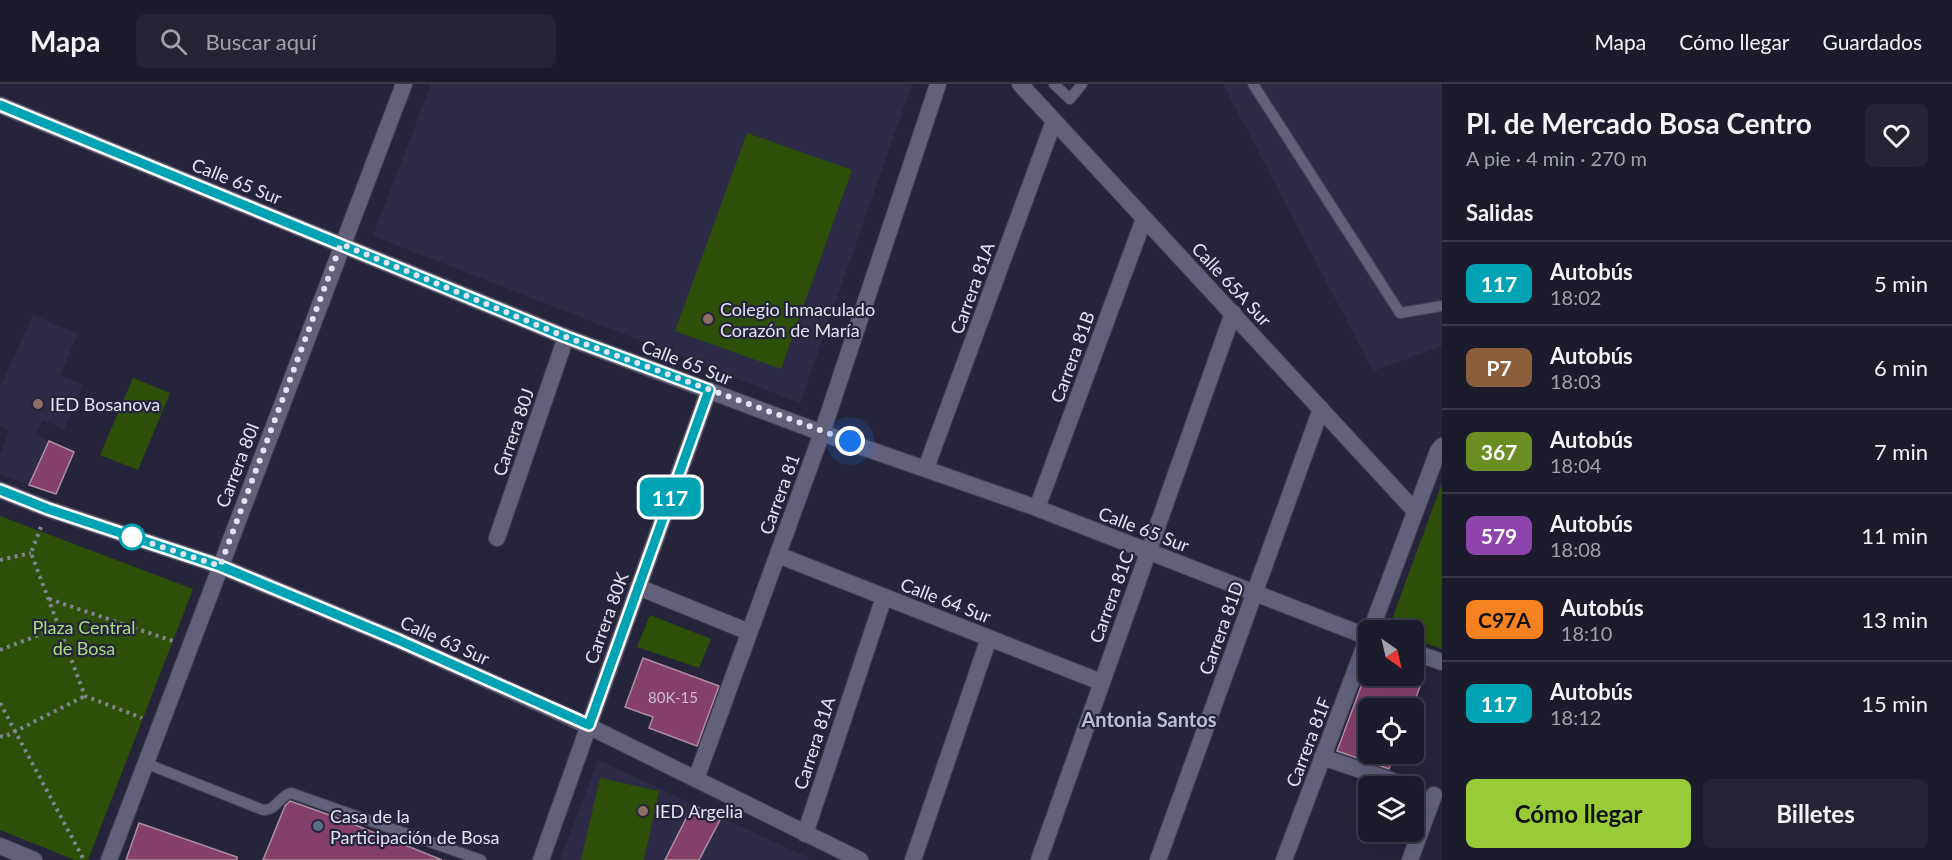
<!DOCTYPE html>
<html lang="es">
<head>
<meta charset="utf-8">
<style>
	body { margin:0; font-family:Lato,sans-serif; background:#252434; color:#f1f3f6; height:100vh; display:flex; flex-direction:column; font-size:22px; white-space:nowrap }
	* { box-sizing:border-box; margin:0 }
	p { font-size:20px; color:#a0a1a9 }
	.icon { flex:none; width:33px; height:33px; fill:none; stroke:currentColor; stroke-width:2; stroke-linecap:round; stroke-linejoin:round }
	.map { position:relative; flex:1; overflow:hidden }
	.side { display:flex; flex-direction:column; background:#1c1b2c; width:510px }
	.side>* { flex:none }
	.badge { padding:0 12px; border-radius:9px; font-size:21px; line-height:39px }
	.needle { width:39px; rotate:146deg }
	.buttons { position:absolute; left:1358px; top:536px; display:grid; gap:12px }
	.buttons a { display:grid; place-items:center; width:66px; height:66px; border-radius:9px; background:#1c1b2c; box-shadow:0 6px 24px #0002,0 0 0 2px #3a3948; font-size:30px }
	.you { position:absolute; width:30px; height:30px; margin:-15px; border:4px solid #fff; border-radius:50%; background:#1a73e8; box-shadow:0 0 0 9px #1a73e833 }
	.map>.badge { position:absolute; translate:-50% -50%; box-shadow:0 0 0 3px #fff }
	h2 { padding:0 24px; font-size:22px; line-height:54px }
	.round { display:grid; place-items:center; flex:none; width:63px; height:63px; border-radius:9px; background:#252434 }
	.overview { display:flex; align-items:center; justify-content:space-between; height:102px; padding:0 24px }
	h1 { font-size:28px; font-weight:700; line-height:45px }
	.primary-button { display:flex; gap:12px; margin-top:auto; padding:12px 24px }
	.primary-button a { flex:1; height:69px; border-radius:9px; background:#98cb37; color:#111; font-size:24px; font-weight:700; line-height:69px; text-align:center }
	.primary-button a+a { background:#252434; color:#f1f3f6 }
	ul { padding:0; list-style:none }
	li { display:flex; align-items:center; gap:18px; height:84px; padding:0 24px; border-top:2px solid #3a3948 }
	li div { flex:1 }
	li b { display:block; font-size:22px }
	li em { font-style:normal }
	li .badge { min-width:66px; font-weight:700; text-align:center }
	header { display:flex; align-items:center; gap:36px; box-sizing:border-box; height:84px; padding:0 30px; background:#1c1b2c; border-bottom:2px solid #3a3948 }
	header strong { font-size:28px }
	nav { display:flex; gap:33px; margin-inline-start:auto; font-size:21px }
	.search { width:420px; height:54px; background:#252434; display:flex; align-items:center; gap:15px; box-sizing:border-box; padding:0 21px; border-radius:9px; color:#a0a1a9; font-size:22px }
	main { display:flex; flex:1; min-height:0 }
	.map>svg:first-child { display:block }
</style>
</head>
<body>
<header>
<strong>Mapa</strong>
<div class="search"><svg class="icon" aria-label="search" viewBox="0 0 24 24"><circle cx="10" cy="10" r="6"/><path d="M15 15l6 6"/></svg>Buscar aquí</div>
<nav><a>Mapa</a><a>Cómo llegar</a><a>Guardados</a></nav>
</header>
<main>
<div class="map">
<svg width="1442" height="776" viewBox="0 0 1442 776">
	<rect width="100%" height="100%" fill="#26243a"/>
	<!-- built -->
	<g fill="#2e2b48">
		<path d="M431 0H912L800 319 373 152Z"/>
		<path d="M1223 0H1442V262L1373 287Z"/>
		<path d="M33 231 78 250 60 291 83 301 64 345 43 336 36 351 49 357 29 401 0 390V369L10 347 0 342V304Z"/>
		<path d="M598 676 809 774 808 776H560Z"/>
	</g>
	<!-- green -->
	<g fill="#2d4f07">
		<path d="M747 49 852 86 781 285 675 247Z"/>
		<path d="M133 294 170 309 138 386 100 371Z"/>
		<path d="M1442 399V565L1413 555V546H1388Z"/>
		<path d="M0 432 193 505 88 776H75L0 746Z"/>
		<path d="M650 531 711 555 699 584 637 563Z"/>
		<path d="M600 694 659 707 644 776H581Z"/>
	</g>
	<!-- building -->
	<g fill="#844068" stroke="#ac8e9d" stroke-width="1.5">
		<path d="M49 357 74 368 56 410 29 401Z"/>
		<path d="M643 574 719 602 697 662 649 644 653 633 625 623Z"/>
		<path d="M1366 589 1412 591 1423 595 1412 624H1368V669H1395L1389 685 1337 667Z"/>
		<path d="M290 717 338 734 442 776H263L285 722Z"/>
		<path d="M693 721 721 734 699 776H665Z"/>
		<path d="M139 739 237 773V776H126Z"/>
	</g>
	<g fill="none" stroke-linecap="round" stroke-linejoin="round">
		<!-- service casing -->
		<g stroke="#424053" stroke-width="12">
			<g id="service">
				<path d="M1054 0 1070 15 1082 0"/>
				<path d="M1253 0 1400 229 1442 222"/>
				<path d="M145 679 263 726C276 727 279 712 291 709L481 776"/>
			</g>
		</g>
		<!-- minor casing -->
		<g stroke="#424053" stroke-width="18">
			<g id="minor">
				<path d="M1020 0 1415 427"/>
				<path d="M926 384 1054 37"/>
				<path d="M1037 424 1144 135"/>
				<path d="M497 454 566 253"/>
				<path d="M778 471 1101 598"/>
				<path d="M638 503 749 548"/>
				<path d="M1371 546 1438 367 1442 362"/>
				<path d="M1413 568 1442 578"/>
				<path d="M1322 673 1408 702"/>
				<path d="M696 695 822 349 1037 424 1368 553"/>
				<path d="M805 750 884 513"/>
				<path d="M0 762 34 776"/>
				<path d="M541 776 589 641"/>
				<path d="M913 776 989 554"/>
				<path d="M1039 776 1233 229"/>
				<path d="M1158 776 1321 325"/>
				<path d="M1284 776 1368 553"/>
				<path d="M1410 776 1434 711"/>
			</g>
		</g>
		<!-- tertiary casing -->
		<g stroke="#424053" stroke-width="18">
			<g id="tertiary">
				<path d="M0 21 566 253 822 349 938 0"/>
				<path d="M0 406 48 425 220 482 398 556 576 636 860 776"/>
				<path d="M589 641 709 306"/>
				<path d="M109 776 404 0"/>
			</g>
		</g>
		<!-- path -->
		<g stroke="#848396" stroke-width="4" stroke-dasharray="3 4.5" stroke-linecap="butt">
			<path d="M41 443 31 469 85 612 142 634"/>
			<path d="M0 476 31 469"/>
			<path d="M49 515 173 557"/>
			<path d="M0 566 60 543"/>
			<path d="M0 619 84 776"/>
			<path d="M0 652 4 653 85 612"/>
		</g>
		<!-- service -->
		<use href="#service" stroke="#62607b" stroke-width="10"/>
		<!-- minor -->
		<use href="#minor" stroke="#62607b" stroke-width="16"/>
		<!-- tertiary -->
		<use href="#tertiary" stroke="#62607b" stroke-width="16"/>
	</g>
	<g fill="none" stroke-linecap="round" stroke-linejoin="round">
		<!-- line casing -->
		<g stroke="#fff" stroke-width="14">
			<path id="line" d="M0 21 566 253 709 306 589 641 398 556 220 482 48 425 0 406"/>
		</g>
		<!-- line -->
		<use href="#line" stroke="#00a3b4" stroke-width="9"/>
		<!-- walk -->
		<path stroke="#e3e3f2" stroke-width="6" stroke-dasharray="0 10.8" d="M132 453 220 482 341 160 566 253 850 357"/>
	</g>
	<!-- markers -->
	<g fill="#8d6e63" stroke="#26243a" stroke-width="2">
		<circle cx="708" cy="235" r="6"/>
		<circle cx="38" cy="320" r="6"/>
		<circle cx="643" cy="727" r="6"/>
	</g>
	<circle fill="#fff" stroke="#00a3b4" stroke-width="3" cx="132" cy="453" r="12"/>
	<circle fill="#5c6f8a" stroke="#26243a" stroke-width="2" cx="318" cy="742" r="6"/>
	<g text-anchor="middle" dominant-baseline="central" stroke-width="4.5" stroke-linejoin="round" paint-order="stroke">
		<!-- number labels -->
		<g font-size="15" fill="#cbbad0">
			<text x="673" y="613">80K-15</text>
		</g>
		<!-- street labels -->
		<g font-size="18" fill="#e3e3f2" stroke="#26243a">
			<text transform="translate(237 97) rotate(22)">Calle 65 Sur</text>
			<text transform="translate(1232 200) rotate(47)">Calle 65A Sur</text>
			<text transform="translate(972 204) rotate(-70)">Carrera 81A</text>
			<text transform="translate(1072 273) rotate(-70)">Carrera 81B</text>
			<text transform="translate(687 278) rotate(21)">Calle 65 Sur</text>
			<text transform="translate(513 348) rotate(-71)">Carrera 80J</text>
			<text transform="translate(237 381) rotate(-69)">Carrera 80I</text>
			<text transform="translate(779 410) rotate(-70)">Carrera 81</text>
			<text transform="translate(1144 445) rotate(21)">Calle 65 Sur</text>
			<text transform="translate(1111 513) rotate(-70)">Carrera 81C</text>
			<text transform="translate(946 516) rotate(21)">Calle 64 Sur</text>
			<text transform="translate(606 534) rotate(-70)">Carrera 80K</text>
			<text transform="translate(1221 544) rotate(-70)">Carrera 81D</text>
			<text transform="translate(445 556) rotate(24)">Calle 63 Sur</text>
			<text transform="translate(1308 658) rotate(-69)">Carrera 81F</text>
			<text transform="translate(814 659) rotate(-72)">Carrera 81A</text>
		</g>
		<!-- poi labels -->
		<g font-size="18" fill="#e3e3f2" stroke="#26243a" text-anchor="start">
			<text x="720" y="225">Colegio Inmaculado<tspan x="720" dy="21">Corazón de María</tspan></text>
			<text x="50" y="320">IED Bosanova</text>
			<text x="655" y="727">IED Argelia</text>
			<text x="330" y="732">Casa de la<tspan x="330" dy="21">Participación de Bosa</tspan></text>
		</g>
		<!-- park labels -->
		<g font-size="18" fill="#a8de7f" stroke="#26243a">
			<text x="84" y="543">Plaza Central<tspan x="84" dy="21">de Bosa</tspan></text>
		</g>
		<!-- neighbourhood labels -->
		<g font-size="20" font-weight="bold" fill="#bcbbd9" stroke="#26243a">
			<text x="1149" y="635">Antonia Santos</text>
		</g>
	</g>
</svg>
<div class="buttons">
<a><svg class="needle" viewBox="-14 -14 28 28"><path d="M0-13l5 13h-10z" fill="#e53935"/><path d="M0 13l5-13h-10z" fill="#a0a1a9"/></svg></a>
<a><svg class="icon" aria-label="locate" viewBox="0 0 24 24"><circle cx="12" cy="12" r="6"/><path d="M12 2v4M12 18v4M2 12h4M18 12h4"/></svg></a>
<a><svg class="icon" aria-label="layers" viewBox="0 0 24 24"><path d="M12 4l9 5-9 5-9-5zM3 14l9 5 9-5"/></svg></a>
</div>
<div class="you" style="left:850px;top:357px"></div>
<b class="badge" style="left:670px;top:413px;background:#00a3b4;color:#fff">117</b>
</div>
<section class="side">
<div class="overview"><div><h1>Pl. de Mercado Bosa Centro</h1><p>A pie · 4 min · 270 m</p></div><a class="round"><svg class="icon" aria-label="heart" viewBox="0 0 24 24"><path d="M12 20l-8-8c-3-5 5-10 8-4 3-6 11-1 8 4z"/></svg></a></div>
<h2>Salidas</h2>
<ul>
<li><span class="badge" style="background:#00a3b4;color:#fff">117</span><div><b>Autobús</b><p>18:02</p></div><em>5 min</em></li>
<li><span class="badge" style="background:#8b5e3c;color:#fff">P7</span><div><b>Autobús</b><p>18:03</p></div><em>6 min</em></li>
<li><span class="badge" style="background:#6b8e23;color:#fff">367</span><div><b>Autobús</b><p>18:04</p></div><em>7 min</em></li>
<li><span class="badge" style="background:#8e44ad;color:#fff">579</span><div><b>Autobús</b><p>18:08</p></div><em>11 min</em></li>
<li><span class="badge" style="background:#f58220;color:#111">C97A</span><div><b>Autobús</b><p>18:10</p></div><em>13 min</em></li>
<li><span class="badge" style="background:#00a3b4;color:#fff">117</span><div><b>Autobús</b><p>18:12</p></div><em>15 min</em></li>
</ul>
<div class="primary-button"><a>Cómo llegar</a><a>Billetes</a></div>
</section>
</main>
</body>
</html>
